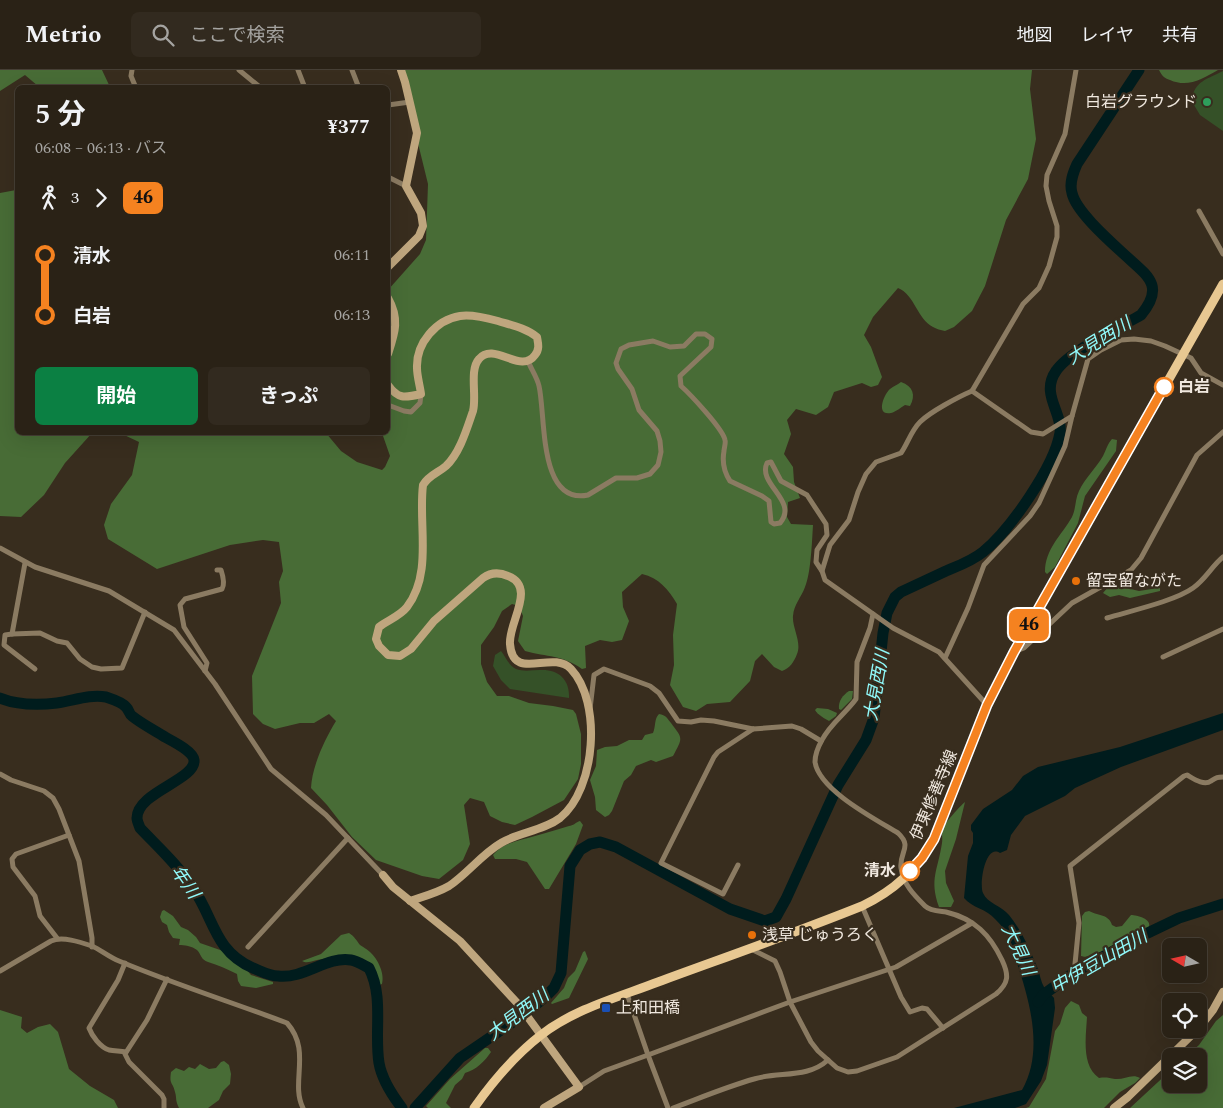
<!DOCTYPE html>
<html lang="ja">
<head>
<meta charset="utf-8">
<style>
	body { margin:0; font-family:Spectral,"Noto Sans JP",serif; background:#322a1f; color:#f1f3f6; height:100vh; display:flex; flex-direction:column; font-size:19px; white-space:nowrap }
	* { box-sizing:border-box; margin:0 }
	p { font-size:16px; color:#a5a4a1 }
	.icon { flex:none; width:28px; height:28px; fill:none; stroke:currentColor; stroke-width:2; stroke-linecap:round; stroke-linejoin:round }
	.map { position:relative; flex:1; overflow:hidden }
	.details { position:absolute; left:15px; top:15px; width:375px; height:350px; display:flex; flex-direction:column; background:#2a2216; border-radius:8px; box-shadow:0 5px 20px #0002,0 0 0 1px #463f35 }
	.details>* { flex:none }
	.badge { padding:0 10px; border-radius:8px; font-size:18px; line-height:32px }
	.needle { width:32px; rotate:279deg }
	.tools { position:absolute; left:1162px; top:868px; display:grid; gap:10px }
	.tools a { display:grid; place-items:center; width:45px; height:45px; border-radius:8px; background:#2a2216; box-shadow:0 5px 20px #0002,0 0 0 1px #463f35; font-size:25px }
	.map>.badge { position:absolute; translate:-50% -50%; box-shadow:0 0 0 2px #fff }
	.legs { display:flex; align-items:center; gap:8px; height:55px; padding:0 20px; font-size:16px }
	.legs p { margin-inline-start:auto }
	.head { display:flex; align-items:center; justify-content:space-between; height:85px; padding:0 20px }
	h1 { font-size:28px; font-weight:700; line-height:38px }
	.button { display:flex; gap:10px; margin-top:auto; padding:10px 20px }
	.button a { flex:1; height:58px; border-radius:8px; background:#0b8043; color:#fff; font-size:20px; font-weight:700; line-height:58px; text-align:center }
	.button a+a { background:#322a1f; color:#f1f3f6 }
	ul { padding:0 20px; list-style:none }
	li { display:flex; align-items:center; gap:18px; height:60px; font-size:19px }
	li i { display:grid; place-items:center; width:8px; height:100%; margin:0 6px; background:currentColor }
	li i::after { content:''; width:12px; height:12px; margin:-6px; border:4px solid; border-radius:50%; background:#2a2216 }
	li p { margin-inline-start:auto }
	li:first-child i { background:linear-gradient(#0000 50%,currentColor 0) }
	li:last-child i { background:linear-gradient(currentColor 50%,#0000 0) }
	header { display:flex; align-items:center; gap:30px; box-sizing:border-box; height:70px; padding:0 25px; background:#2a2216; border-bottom:1px solid #463f35 }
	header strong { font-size:24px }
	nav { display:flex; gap:28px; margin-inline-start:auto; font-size:18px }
	.search { width:350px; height:45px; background:#322a1f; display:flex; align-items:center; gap:12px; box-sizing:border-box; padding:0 18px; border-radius:8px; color:#a5a4a1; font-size:19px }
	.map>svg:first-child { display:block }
</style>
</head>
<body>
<header>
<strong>Metrio</strong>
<div class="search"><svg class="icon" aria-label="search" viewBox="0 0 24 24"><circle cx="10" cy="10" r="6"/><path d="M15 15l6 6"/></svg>ここで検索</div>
<nav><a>地図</a><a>レイヤ</a><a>共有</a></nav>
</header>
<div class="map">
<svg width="1223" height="1038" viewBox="0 0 1223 1038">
	<rect width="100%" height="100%" fill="#382d1e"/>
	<!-- green -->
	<g fill="#355128">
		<path d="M1223 1V61L1200 45 1191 30C1196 10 1206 10 1223 1Z"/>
		<path d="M501 581C506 587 508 595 516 599 524 602 532 600 540 600 559 599 570 610 569 628L510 619 501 610 493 596 495 585Z"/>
	</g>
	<!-- forest -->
	<g fill="#486c36">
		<path d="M0 0H102L110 17H37L38 16 25 5 0 21Z"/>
		<path d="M400 0H1032L1030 19 1036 69 1028 109 1006 150 985 216 972 241 954 257 945 261C941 260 936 259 933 257 917 249 915 225 898 218L873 247 864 265 871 277 882 307 878 315 871 317 862 313 834 322 828 337 816 345 796 339 787 350 791 364 784 384 793 397 794 412 800 428 788 432 787 447 791 454 813 455C812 471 811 503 805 517 801 528 794 534 793 546 792 558 802 572 797 584 794 592 790 598 782 601L774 597 762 584 755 591 750 611 730 632 707 634 696 641 683 637 670 615 674 595 673 565 677 534C668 519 659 508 642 504L622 522 623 537 629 551 622 570 612 572 600 570 585 576 586 598 582 599C563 585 547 587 525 581L518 571 523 546 519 536 512 534 502 541 494 557 481 575V594L487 612 497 626H509L529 633 553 636 573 640 576 644 581 664V694L578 709 564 730 532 747 515 755 502 752 490 746 484 732 470 728 464 735 470 774 463 790 439 809 422 806 376 790 352 767 327 735 311 718C312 696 325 669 336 651L329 644 314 653H300L275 659 263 654 253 644 252 606 281 533 279 512 283 501 279 472 263 470 230 475 157 499 108 469 104 455 111 434 132 405 139 372 120 363H326L341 381 357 392 382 400 385 397 390 386 382 363 388 362V220L420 184 426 170 428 114Z"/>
		<path d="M1159 0H1218C1202 9 1188 18 1170 10 1164 8 1162 6 1159 0Z"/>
		<path d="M17 64 18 362 92 363 65 393 44 425 21 447 0 446V123L16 120 14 70Z"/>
		<path d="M901 312C913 316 916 325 910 336L905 335C901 337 896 342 891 343 875 346 884 324 890 319 894 316 897 315 901 312Z"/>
		<path d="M1112 369 1117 370 1116 381 1085 426 1078 453 1055 497 1047 504 1045 502C1045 479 1061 466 1072 447 1076 439 1075 429 1079 421 1085 408 1096 398 1103 386 1106 380 1108 373 1112 369Z"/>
		<path d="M1114 515 1139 521 1158 518H1160V521L1130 528 1119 525 1110 527 1103 523 1109 516Z"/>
		<path d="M849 621H853L852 629 841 640 839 639C838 631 843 625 849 621Z"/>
		<path d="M817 638 828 639 837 643 836 646 829 651C825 649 817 644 815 640Z"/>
		<path d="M659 644C666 645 667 648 671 653 683 669 683 667 673 686L656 692 651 690 636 696 631 705 624 711 612 741 609 745 605 747 596 740 595 727 590 710 596 696 597 680 605 677 617 676 629 670H642L645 665 653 663C656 656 654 649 659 644Z"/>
		<path d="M965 732 956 769 945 801 946 813 954 831 951 837H939C929 809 938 800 942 773 943 768 941 763 943 758 944 754 961 735 965 732Z"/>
		<path d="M580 751 583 755 576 774 549 819H545L527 792 516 789H495L493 785C504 772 519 771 535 766 547 763 558 759 569 756 573 756 576 752 580 751Z"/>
		<path d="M164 840 173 846 181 857 188 860 196 867 200 873 223 881 238 895 246 899 251 905 273 912V914L256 918 241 916 238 911 237 904C227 899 218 895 208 892 201 890 201 884 197 880 192 876 184 875 179 875L180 869 173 868 169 862 167 855 162 852 160 847 162 841Z"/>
		<path d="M1089 841C1098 846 1109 844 1112 855L1116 857 1122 856 1131 845C1137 845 1152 849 1149 857 1147 860 1096 885 1089 886 1084 887 1085 887 1081 886L1082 846 1085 842Z"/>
		<path d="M349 863C355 867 356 870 360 875 363 877 367 879 370 882 378 889 385 904 382 914L379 915C372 881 345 885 317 890 311 891 307 894 302 891L321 884 341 865Z"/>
		<path d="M585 881 588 889 569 928 552 934 551 933 564 918 568 908 575 901 583 882Z"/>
		<path d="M1071 931 1079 935 1082 943 1087 947C1086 966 1081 996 1099 1008 1106 1007 1109 1008 1115 1009 1124 1010 1132 1003 1140 1008L1135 1013 1120 1022 1104 1038H1026L1029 1037 1046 1009 1055 961 1060 954 1065 938Z"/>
		<path d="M0 940 22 947 21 958 27 963 38 957 50 954 58 962 69 999 90 1016 114 1030 118 1038H0Z"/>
		<path d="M1223 945V1038H1130L1171 1000V1014H1199V986H1187L1199 975 1216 951Z"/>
		<path d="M485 978H488L491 982C485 991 476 1000 465 1003L462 1009 455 1015 446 1033 451 1038H428L426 1036 450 1009Z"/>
		<path d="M224 991 229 995 231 1004 230 1014 223 1021 219 1030 208 1038H179C175 1030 177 1029 175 1022 173 1012 169 1015 171 1002L176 998 184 1001 189 997 195 999 200 994 209 999 216 998 221 992Z"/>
	</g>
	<!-- water -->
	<path fill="#001c1d" d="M1223 643V660L1121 697 1075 718 1065 726 1025 746 1011 765 1007 780 1000 783C985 773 979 815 983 823 987 833 1002 836 1009 845 1022 861 1030 880 1038 899 1040 905 1041 912 1044 917 1046 921 1051 924 1054 928L1055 938 1047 995 1041 1011 1026 1034 1015 1038H954L1022 1020C1044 982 1030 932 1017 893 1015 885 1013 876 1009 868 1006 861 1000 854 995 849 987 839 972 838 964 828L968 786 973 773V763L971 760V755L983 739 1012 720 1023 706 1038 697 1120 677Z"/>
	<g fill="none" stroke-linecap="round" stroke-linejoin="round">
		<!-- river -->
		<g stroke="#001c1d" stroke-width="11">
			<path d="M0 628C17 635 39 635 57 633 73 631 89 624 106 627 112 629 122 632 126 637 129 640 129 644 132 646 142 654 154 660 165 667 172 671 193 681 194 690 196 710 137 722 137 748 137 751 139 755 140 758 158 777 179 796 193 818 214 848 214 881 253 898 261 901 269 906 278 906 305 909 326 886 351 890 357 891 363 895 369 898 384 927 374 962 379 993 382 1010 392 1025 402 1038"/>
			<path d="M1038 932 1043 925 1069 906 1131 871 1179 848 1223 834"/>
			<path d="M415 1038 460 988 523 945 544 928 554 918 561 903 570 796 580 780 590 774 600 772 616 777 730 839 765 851 776 847 786 829 838 715 866 670 874 648 883 563 887 543 895 527 901 522C916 515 931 508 946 501 958 496 972 491 983 482 1010 460 1054 397 1060 363 1063 343 1040 324 1056 301 1068 282 1120 257 1141 245 1165 216 1148 206 1126 186 1112 173 1076 142 1072 123 1069 113 1073 103 1077 94L1139 0"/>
		</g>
		<!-- street -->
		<g stroke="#8b7b62" stroke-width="5">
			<path d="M132 0 131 6 136 18"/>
			<path d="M239 0 261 18"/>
			<path d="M298 0 305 18"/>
			<path d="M352 0 359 18"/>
			<path d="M388 35 410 32"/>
			<path d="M388 107 406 116"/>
			<path d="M1199 141 1223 184"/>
			<path d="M528 291C531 299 537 307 539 316 546 346 538 435 588 425L616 408H637L650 404 658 395 661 382 660 371 657 361 639 340 632 319 618 299 616 293 621 279 629 275 653 271 670 277 684 276 696 264H705L712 269 711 277 680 306 681 316C690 324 723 359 725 370 726 373 724 378 724 381 722 392 724 402 730 411L762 426 769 431 771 452 774 454 780 453C799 431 757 414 767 393L771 392 781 411 807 425 826 454 827 465 817 480 816 492 822 501 825 510 893 558 939 582 987 635"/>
			<path d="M972 321 1031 362 1043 364 1072 346 1088 289 1101 280 1121 270 1134 269 1151 271 1165 276 1191 288 1201 303 1223 315"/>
			<path d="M388 335 404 341 411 342 420 333 421 324"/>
			<path d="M0 478 35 497 109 521 174 560 215 614 271 699 326 745 383 805"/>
			<path d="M25 493 12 564 40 563 57 571 67 573 80 589 92 597 101 599 122 598 145 542"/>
			<path d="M822 501 830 475 849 450 858 422 866 404 876 392 901 383C908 373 911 361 920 352 930 342 958 327 972 321L1023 234 1039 218 1049 196 1057 167V156L1049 131 1046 116 1047 105 1065 64 1076 0"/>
			<path d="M1107 548C1130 541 1175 531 1193 518 1205 510 1212 496 1223 487"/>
			<path d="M12 564 5 565 4 575 35 599"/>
			<path d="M1016 581 1024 578 1072 533 1131 500 1141 488 1197 385 1223 362"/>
			<path d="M1163 587 1223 559"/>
			<path d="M945 588 968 538 984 495 1030 446 1039 433 1065 376 1072 346"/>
			<path d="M205 601 207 593 184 557 180 535 185 529 222 519C225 514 223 506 221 500H217"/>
			<path d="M590 639 594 605 604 599 650 616 659 623 678 651 691 652 701 650 714 651 753 659 792 656 801 659 821 671"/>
			<path d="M0 704 11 710 44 721 53 728 59 739 79 791 92 868V877"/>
			<path d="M738 795 723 824 661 793 714 687 718 682 753 659"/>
			<path d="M862 836 901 927 910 942 922 938 927 939 943 958"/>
			<path d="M57 868 40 846 35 826 13 797 12 789 16 784 69 765"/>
			<path d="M248 877 348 768"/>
			<path d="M749 878 775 891 780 902 790 932 811 972 818 981 837 998 848 1002 857 1001 897 987 996 924C1009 913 1009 905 1002 890 990 865 975 849 946 842 939 841 930 841 925 836 914 825 903 814 901 798 899 782 913 777 898 763 875 749 819 720 815 692 815 684 818 677 822 670 830 654 845 644 856 629L857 592 870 558 873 544"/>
			<path d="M125 893 118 910 89 958C92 966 100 977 109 980 114 981 120 981 126 982"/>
			<path d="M1075 894 1079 853 1070 796 1184 706 1187 705C1194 709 1204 716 1211 711 1216 708 1217 707 1223 707"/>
			<path d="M0 901 51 871C62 866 80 872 92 876 101 880 109 887 119 891 174 914 231 932 287 953 312 981 290 1012 303 1038"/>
			<path d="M579 1017 604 1001 648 985 627 924"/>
			<path d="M164 1038V1029L162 1025 129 992 125 984 147 950 167 909"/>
			<path d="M668 1038 648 985 790 932 896 897 972 853"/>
			<path d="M673 1038C700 1028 726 1017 754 1009 779 1001 807 1009 828 990"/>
		</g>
		<!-- secondary -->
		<g stroke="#bfa67e" stroke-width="8">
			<path d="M388 197 419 166 423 156 421 143 406 116 417 63 405 12 401 0"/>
			<path d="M388 228C400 249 395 263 388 284"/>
			<path d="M388 315C398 329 404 328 421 324 420 316 417 306 417 298 416 273 436 250 460 246 471 244 487 248 498 251 511 255 526 258 537 267 538 273 540 279 535 285 521 305 494 271 479 289 469 300 477 326 473 341 467 358 460 383 446 396 438 403 429 405 423 415 418 454 433 503 407 537 400 546 388 550 379 557L376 569 379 576 388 585 400 586 411 579 434 551 483 508C490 503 499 502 508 506 537 517 508 553 510 574 513 613 552 579 571 599 602 632 596 719 560 748 543 761 519 762 501 773 482 784 467 804 449 816 437 823 422 827 410 831"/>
			<path d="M383 805 393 817 460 871 519 935 579 1017 544 1038"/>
			<path d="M1199 958 1213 940 1223 922"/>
			<path d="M1114 1038 1128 1027 1198 959"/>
		</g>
		<!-- primary -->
		<path stroke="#e8c892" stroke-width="9" d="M474 1038C493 1011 514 986 541 965 574 939 619 927 658 912 726 887 795 863 862 836 895 820 915 801 934 769L987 635 1014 582 1223 214"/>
	</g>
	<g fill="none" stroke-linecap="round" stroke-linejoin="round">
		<!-- line-1 casing -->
		<g stroke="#fff" stroke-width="11">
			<path id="line-1" d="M910 801 922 788 934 769 987 635 1014 582 1164 317"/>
		</g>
		<!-- line-1 -->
		<use href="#line-1" stroke="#f58220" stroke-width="8"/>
	</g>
	<!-- markers -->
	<circle fill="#2e9e5b" stroke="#382d1e" stroke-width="2" cx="1207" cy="32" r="5"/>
	<g fill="#fff" stroke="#f58220" stroke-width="2.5">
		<circle cx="1164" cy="317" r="9"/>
		<circle cx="910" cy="801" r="9"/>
	</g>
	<g fill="#e8710a" stroke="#382d1e" stroke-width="2">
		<circle cx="1076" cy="511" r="5"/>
		<circle cx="752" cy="865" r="5"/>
	</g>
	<rect fill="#1a4fb4" stroke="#382d1e" stroke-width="2" x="601" y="933" width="10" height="10" rx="2.5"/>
	<g text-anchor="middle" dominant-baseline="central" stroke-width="4.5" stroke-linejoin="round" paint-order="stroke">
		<!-- poi labels -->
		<g font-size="16" fill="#f0e8df" stroke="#382d1e" text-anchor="start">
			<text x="1197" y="32" text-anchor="end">白岩グラウンド</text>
			<text x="1086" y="511">留宝留ながた</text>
			<text x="762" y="865">浅草 じゅうろく</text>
			<text x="616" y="938">上和田橋</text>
		</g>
		<!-- stop labels -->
		<g font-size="16" font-weight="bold" fill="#f0e8df" stroke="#382d1e" text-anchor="start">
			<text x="1178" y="317">白岩</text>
			<text x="896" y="801" text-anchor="end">清水</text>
		</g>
		<!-- street labels -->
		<g font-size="16" fill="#f0e8df" stroke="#382d1e">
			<text transform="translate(934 725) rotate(-67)">伊東修善寺線</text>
		</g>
		<!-- water labels -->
		<g font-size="18" font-style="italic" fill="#90f9fa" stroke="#382d1e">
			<text transform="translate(1099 271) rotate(-32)">大見西川</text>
			<text transform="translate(877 615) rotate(-80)">大見西川</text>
			<text transform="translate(185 812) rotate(55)">年川</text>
			<text transform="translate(1018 880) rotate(65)">大見川</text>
			<text transform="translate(1099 892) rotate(-30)">中伊豆山田川</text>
			<text transform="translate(518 945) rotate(-37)">大見西川</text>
		</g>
	</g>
</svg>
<div class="tools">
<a><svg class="needle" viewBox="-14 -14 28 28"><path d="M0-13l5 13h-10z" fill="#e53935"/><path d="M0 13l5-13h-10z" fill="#a5a4a1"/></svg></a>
<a><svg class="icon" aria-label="locate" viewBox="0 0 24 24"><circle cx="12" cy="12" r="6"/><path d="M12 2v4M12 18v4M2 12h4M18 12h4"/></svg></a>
<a><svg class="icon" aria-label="layers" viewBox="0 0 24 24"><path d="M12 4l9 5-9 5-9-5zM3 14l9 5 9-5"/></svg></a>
</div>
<b class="badge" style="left:1029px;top:555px;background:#f58220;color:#111">46</b>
<section class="details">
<div class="head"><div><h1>5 分</h1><p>06:08 – 06:13 · バス</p></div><b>¥377</b></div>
<div class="legs"><svg class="icon" aria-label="walk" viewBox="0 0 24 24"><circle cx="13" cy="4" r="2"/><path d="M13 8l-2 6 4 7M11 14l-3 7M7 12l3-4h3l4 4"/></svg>3<svg class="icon" aria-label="forward" viewBox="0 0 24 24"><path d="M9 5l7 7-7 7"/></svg><b class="badge" style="background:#f58220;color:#111">46</b></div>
<ul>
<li><i style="color:#f58220"></i><b>清水</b><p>06:11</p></li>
<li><i style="color:#f58220"></i><b>白岩</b><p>06:13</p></li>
</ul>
<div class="button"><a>開始</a><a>きっぷ</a></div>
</section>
</div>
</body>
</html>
